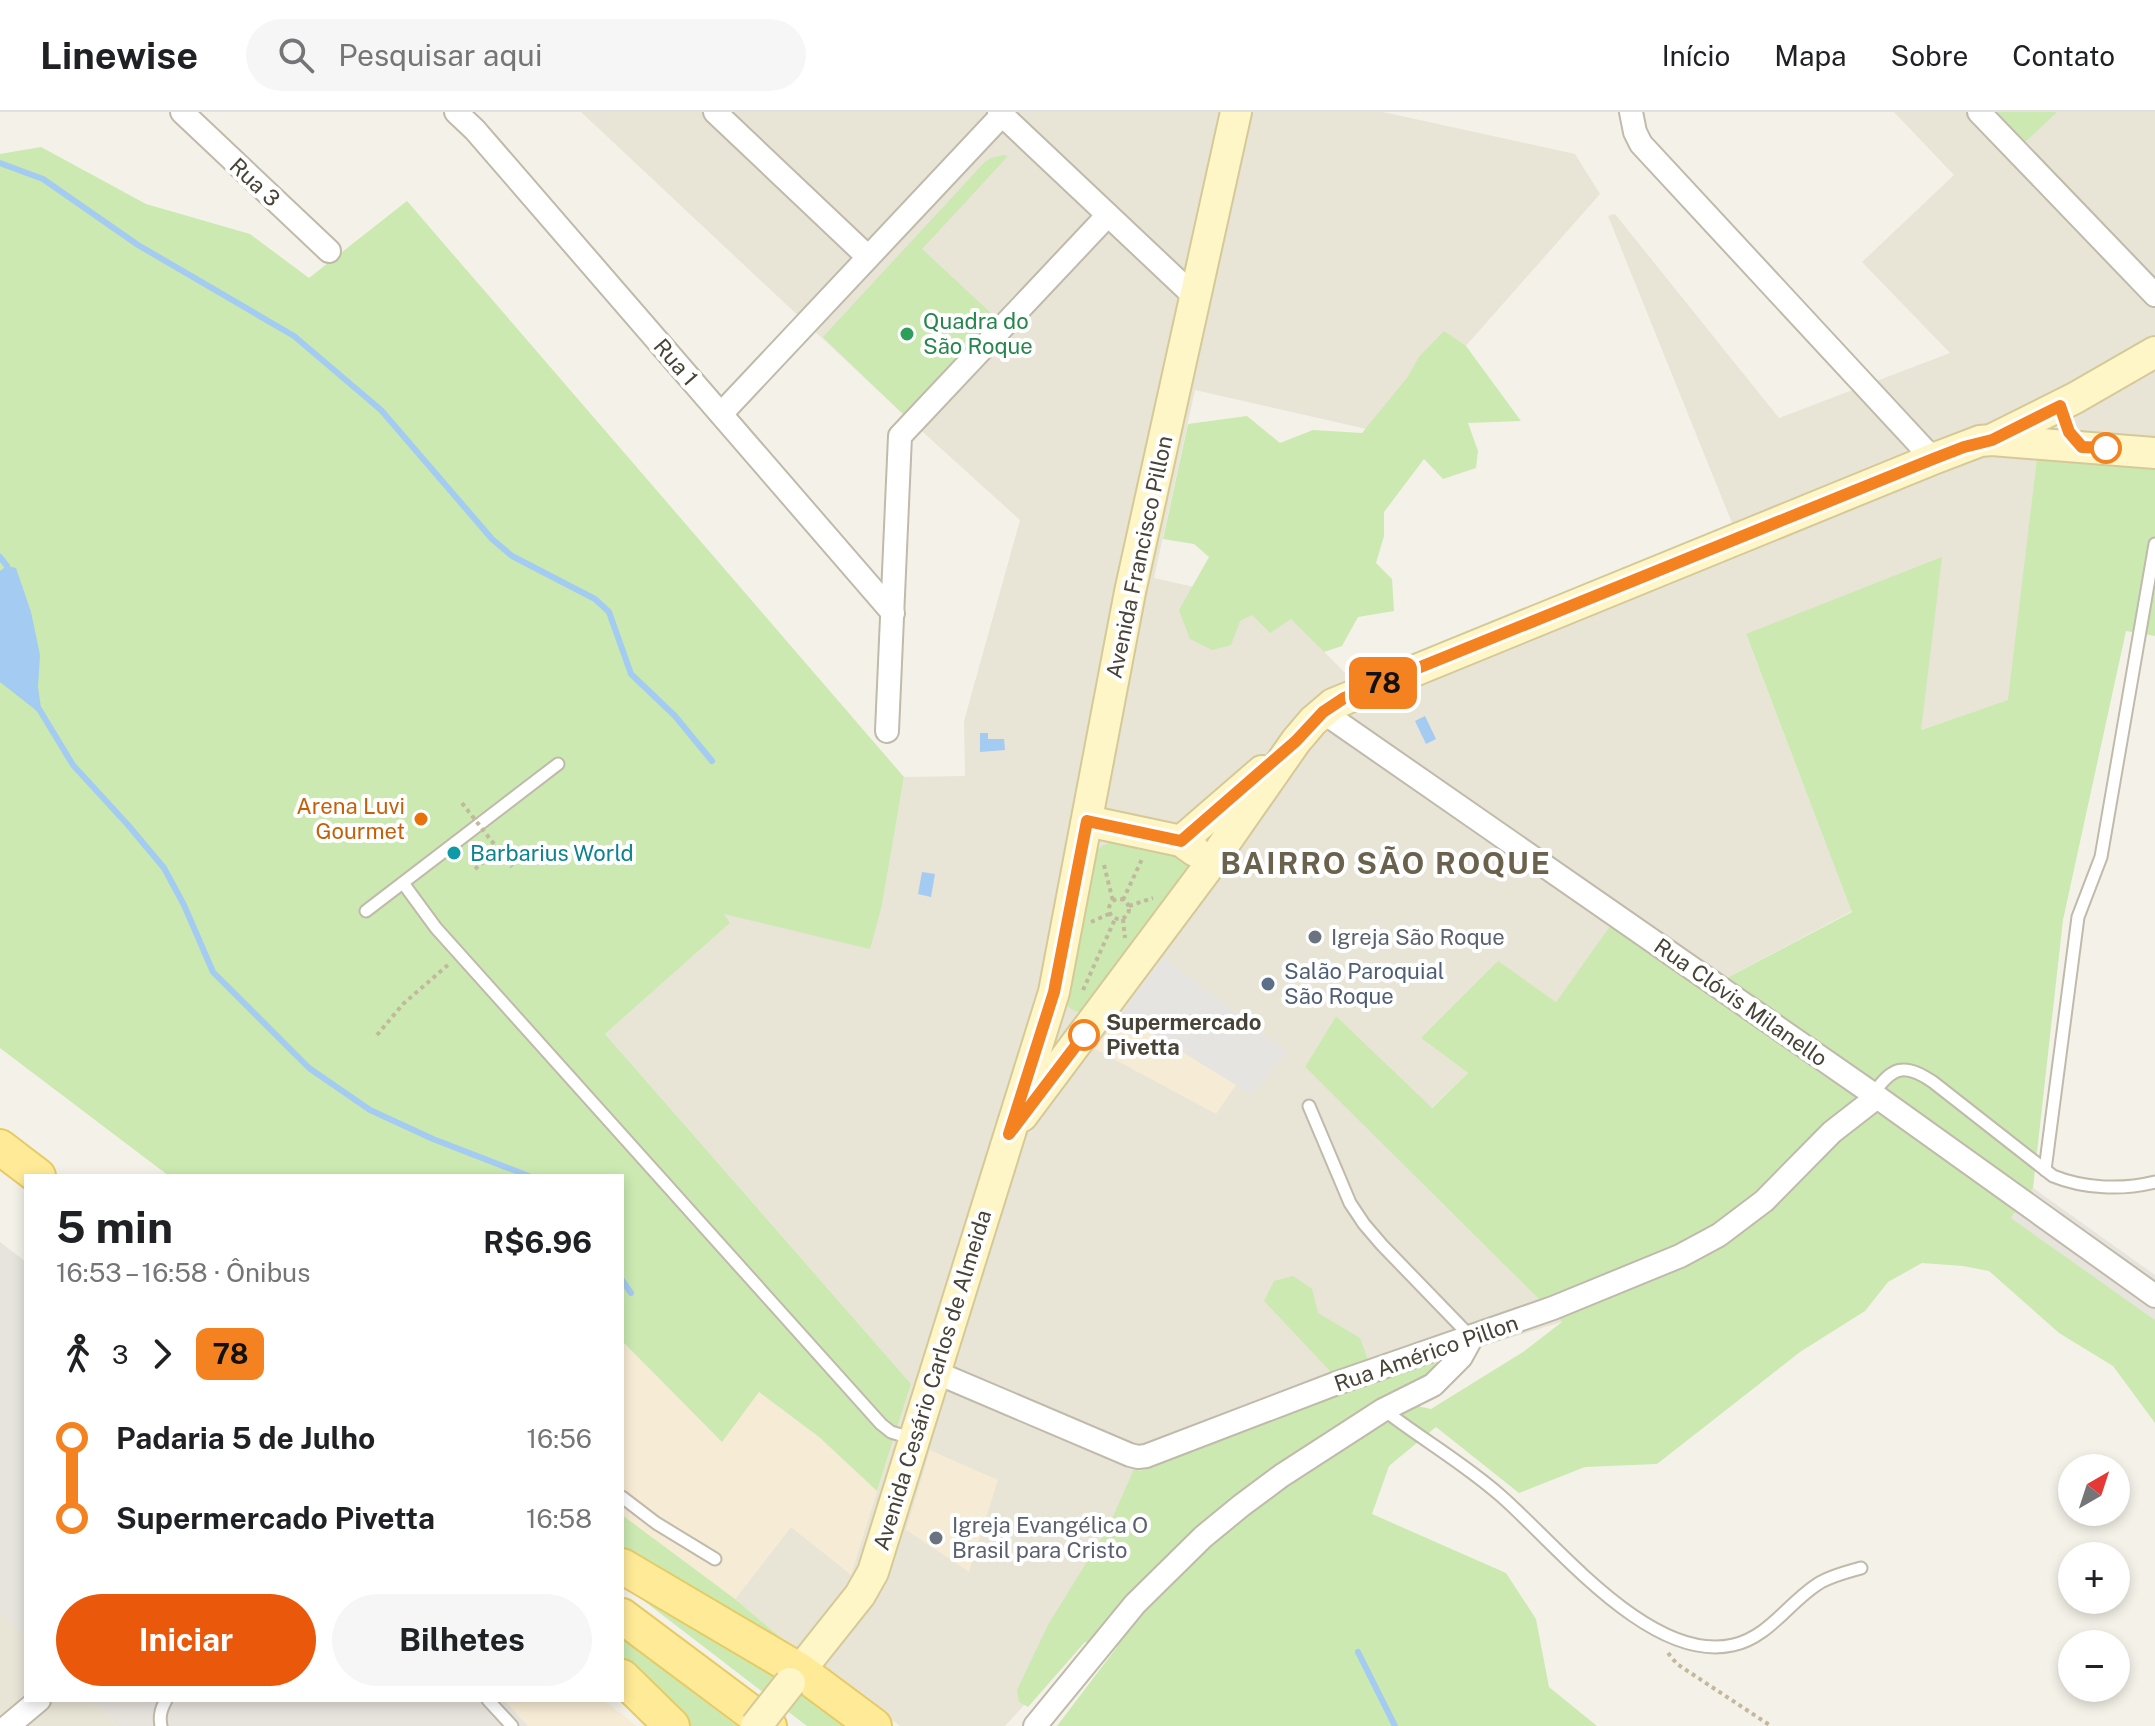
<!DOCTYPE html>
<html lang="pt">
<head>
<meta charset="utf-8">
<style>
	body { margin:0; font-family:"Public Sans",sans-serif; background:#f6f6f6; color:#202124; height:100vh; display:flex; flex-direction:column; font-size:30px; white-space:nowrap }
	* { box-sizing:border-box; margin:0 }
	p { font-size:26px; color:#757577 }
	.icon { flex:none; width:44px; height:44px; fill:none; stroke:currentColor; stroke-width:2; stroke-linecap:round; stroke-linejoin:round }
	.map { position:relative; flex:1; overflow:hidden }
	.panel { position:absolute; left:24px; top:1062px; width:600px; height:528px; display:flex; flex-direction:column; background:#fff; border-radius:0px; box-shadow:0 4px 12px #0003 }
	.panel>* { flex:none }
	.badge { padding:0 16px; border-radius:12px; font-size:28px; line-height:52px }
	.needle { width:52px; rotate:39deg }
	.tools { position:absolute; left:2058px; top:1342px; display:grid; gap:16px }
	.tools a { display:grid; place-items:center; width:72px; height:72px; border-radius:50%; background:#fff; box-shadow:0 4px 12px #0003; font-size:40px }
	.map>.badge { position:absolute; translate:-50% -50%; box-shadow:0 0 0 4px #fff }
	.legs { display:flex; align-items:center; gap:12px; height:88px; padding:0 32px; font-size:26px }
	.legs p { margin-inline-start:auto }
	.head { display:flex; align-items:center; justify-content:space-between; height:136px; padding:0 32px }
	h1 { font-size:44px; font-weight:700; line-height:60px }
	.action { display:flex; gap:16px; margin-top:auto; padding:16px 32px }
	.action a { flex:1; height:92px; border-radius:48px; background:#ea580c; color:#fff; font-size:32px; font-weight:700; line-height:92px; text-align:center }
	.action a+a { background:#f6f6f6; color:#202124 }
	ul { padding:0 32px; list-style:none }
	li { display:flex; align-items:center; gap:28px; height:80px; font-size:30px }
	li i { display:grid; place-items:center; width:12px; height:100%; margin:0 10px; background:currentColor }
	li i::after { content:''; width:20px; height:20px; margin:-10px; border:6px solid; border-radius:50%; background:#fff }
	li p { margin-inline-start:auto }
	li:first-child i { background:linear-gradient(#0000 50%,currentColor 0) }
	li:last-child i { background:linear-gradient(currentColor 50%,#0000 0) }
	header { display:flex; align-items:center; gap:48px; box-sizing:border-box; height:112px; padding:0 40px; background:#fff; border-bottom:2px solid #e0e0e0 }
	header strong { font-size:38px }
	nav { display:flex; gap:44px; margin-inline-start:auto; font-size:28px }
	.search { width:560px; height:72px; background:#f6f6f6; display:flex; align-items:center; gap:20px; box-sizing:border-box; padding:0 28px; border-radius:44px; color:#757577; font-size:30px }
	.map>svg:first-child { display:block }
</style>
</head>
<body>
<header>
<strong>Linewise</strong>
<div class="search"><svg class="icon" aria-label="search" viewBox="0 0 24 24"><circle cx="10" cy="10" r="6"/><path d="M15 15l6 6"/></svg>Pesquisar aqui</div>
<nav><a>Início</a><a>Mapa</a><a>Sobre</a><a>Contato</a></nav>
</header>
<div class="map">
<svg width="2155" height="1614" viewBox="0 0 2155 1614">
	<rect width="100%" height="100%" fill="#f4f2e8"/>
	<!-- residential -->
	<g fill="#e8e4d6">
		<path d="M581 0H1383L1575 42 1600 82 1388 322 1195 278 1154 466 1279 494 1351 567 1732 411 1608 104 1615 102 1779 306 1950 241 1862 150 1954 63 1894 0H2155V356L2037 346 2009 588 1920 618 1941 446 1746 523 1852 799 1704 878 1611 814 1556 890 1526 869 1421 926 1468 961 1431 996 1336 904 1305 955 1562 1210 1450 1244 1140 1359 1084 1527 1005 1614H900L829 1560 793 1536 735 1487 791 1415 851 1462 911 1272 605 922 730 811 722 802 882 793 904 665 965 664 964 609 1020 408 904 303Z"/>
		<path d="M0 1501 26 1526V1588H90L117 1614H0Z"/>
	</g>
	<!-- commercial -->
	<g fill="#f6ebd4">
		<path d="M1163 845 1287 940 1252 983 1236 973 1216 1002 1095 937Z"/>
		<path d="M622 1229 722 1329 759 1280 819 1325 877 1379 851 1463 791 1415 735 1487 622 1403Z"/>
		<path d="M930 1338 998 1368 969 1460 906 1418Z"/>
		<path d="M504 1588H603L637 1614H528Z"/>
	</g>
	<!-- industrial -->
	<g fill="#e7e3dd">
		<path d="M2033 1076 2155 1163V1208L2011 1106Z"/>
		<path d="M0 1130 26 1150V1526L0 1501Z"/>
		<path d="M90 1588H504L528 1614H117Z"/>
	</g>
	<!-- green -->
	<g fill="#cbe9b1">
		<path d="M1993 0H2057L2023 32Z"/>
		<path d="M41 35 146 92 250 122 309 166 407 89 904 665 882 793 870 837 724 802 730 811 605 922 911 1272 877 1379 819 1325 759 1280 722 1330 622 1229V1064H169L0 936V42Z"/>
		<path d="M1004 43 1008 44 922 137 995 205 904 303 823 225 984 51 991 46Z"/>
		<path d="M1444 219 1466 234 1521 309 1468 311 1478 339 1476 356 1443 367 1424 347 1384 400V424L1376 451 1392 467 1394 499 1358 505 1342 534 1324 540 1291 507 1270 521 1252 503 1240 509 1231 533 1212 538 1190 527 1179 498 1209 445 1194 432 1163 427 1188 312 1247 304 1280 331 1313 318 1362 321 1407 266 1419 245Z"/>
		<path d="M2037 346 2155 356V524L2126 519 2063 808 2033 1076 2011 1106 2155 1208V1311L2113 1254 2059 1221 1989 1159 1963 1154 1922 1151 1888 1170 1865 1199 1800 1240 1657 1352 1585 1355 1519 1381 1436 1315 1389 1354 1372 1402 1506 1461 1536 1507 1549 1575 1597 1614H1057L1117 1535 1085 1530 1028 1595 1019 1590 1017 1578 1049 1511 1108 1416 1134 1357 1140 1359 1263 1313 1342 1277 1331 1260 1264 1189 1274 1169 1293 1164 1312 1177 1318 1201 1360 1226 1375 1267 1450 1243 1451 1245 1419 1268 1381 1286 1431 1297 1523 1240 1562 1210 1305 955 1336 904 1432 996 1468 961 1421 926 1498 849 1556 890 1611 813 1704 878 1852 800 1746 522 1942 445 1921 618 2008 588Z"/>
		<path d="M1117 728 1180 740 1191 750V754L1081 900C1071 899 1067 895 1065 885L1093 742 1102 734Z"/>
		<path d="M622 1403 735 1487 793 1536 622 1443Z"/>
		<path d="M622 1472 773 1552 856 1614H807Z"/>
		<path d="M622 1527 737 1614H682L622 1556Z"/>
	</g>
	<!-- parking -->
	<path fill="#e6e4e0" d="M1163 845 1287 940 1252 983 1121 902Z"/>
	<!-- water -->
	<g fill="#a4cbf1">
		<path d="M7 454 16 456 31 500 40 543 38 575 42 603 0 570V459Z"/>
		<path d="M1425 604 1436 627 1426 632 1415 609Z"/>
		<path d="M980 621H988V627H1004L1005 638 980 640Z"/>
		<path d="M922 760 935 762 931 785 918 782Z"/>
	</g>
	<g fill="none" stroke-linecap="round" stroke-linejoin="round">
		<!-- stream -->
		<g stroke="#a4cbf1" stroke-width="6">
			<path d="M0 51 43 67 138 133 294 224 381 298 492 427 512 444 595 487 609 500 631 562 675 604 712 649"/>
			<path d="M0 445 7 454 8 459"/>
			<path d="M39 597 73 653 128 713 164 756 184 793 213 860 309 956 370 998 433 1027 529 1064"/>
			<path d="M622 1168 631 1181"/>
			<path d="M1358 1540 1395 1614"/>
		</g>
		<!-- lane casing -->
		<g stroke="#c0baab" stroke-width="15">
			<g id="lane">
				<path d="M403 771 436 816 881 1312 891 1320 914 1327"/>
				<path d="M366 799 558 652"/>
				<path d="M1873 982C1892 955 1904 950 1933 970L2053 1064C2085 1077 2122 1078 2155 1070"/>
				<path d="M1309 994 1350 1091 1364 1112 1382 1133 1471 1225"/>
				<path d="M2045 1058 2078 805 2101 745 2155 432"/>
				<path d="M1384 1298C1423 1328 1465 1352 1501 1384 1557 1433 1651 1552 1733 1533 1770 1525 1790 1488 1821 1470 1834 1463 1847 1460 1861 1456"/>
				<path d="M622 1385 656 1411 715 1447"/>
				<path d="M488 1588 512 1614"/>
				<path d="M161 1614C159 1604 161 1597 166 1588"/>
			</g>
		</g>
		<!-- street casing -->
		<g stroke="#c0baab" stroke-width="26">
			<g id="street">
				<path d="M182 0 329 139"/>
				<path d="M456 0 475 18 893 501"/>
				<path d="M715 0 868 145"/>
				<path d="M999 0 1195 185"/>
				<path d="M1631 0 1635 20 1641 32 1933 347"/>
				<path d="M1979 0 2155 183"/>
				<path d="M721 302 1002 3"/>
				<path d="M1323 600 1873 982 2155 1184"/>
				<path d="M887 619 900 324 1108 103"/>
				<path d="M935 1260 1130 1343 1138 1345 1146 1344 1337 1271 1553 1196 1680 1144 1719 1123 1764 1089 1832 1020 1877 985"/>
				<path d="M8 1614 39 1588"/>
				<path d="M1035 1614 1135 1492 1203 1425 1242 1393 1281 1364 1383 1298 1433 1273 1461 1245 1472 1225"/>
			</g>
		</g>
		<!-- secondary casing -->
		<g stroke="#d5c998" stroke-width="34">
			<g id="secondary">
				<path d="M1995 326 2075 286 2155 240"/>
				<path d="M1087 709 1181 729 1195 739"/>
				<path d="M1181 729 1262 659"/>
				<path d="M1022 1004 1206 758 1296 629 1313 609 1333 592 1933 347 1980 329 1992 328 2155 341"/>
				<path d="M790 1571 860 1483 873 1460 1054 880 1130 480 1236 0"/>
			</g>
		</g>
		<!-- primary casing -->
		<g stroke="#e5ca65" stroke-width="38">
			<g id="primary">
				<path d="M0 1035 38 1064"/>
				<path d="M622 1454 800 1559 874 1614"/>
				<path d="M622 1504 769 1614"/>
				<path d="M622 1565 672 1614"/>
			</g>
		</g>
		<!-- path -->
		<g stroke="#c2b89c" stroke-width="4" stroke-dasharray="4 4" stroke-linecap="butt">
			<path d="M1104 753 1113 789"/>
			<path d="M475 757 499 738"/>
			<circle cx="1119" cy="797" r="10"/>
			<path d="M1123 788 1142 747"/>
			<path d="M1129 794 1153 786"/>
			<path d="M1123 807 1125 826"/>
			<path d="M1091 810 1109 802"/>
			<path d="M1083 878 1115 807"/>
			<path d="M377 923 403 892 449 852"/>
			<path d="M1668 1541 1677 1552 1771 1614"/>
		</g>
		<!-- lane -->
		<use href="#lane" stroke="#fff" stroke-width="11"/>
		<!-- street -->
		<use href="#street" stroke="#fff" stroke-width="22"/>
		<!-- secondary -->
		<use href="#secondary" stroke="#fff6c8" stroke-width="30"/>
		<!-- primary -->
		<use href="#primary" stroke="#ffea97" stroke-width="34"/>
		<!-- secondary-bridge casing -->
		<g stroke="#d5c998" stroke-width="34" stroke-linecap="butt">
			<path id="secondary-bridge" d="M756 1614 790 1571"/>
		</g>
		<!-- path-bridge -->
		<path stroke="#c2b89c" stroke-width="4" stroke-dasharray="4 4" stroke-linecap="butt" d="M462 691 512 755"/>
		<!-- secondary-bridge -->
		<use href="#secondary-bridge" stroke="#fff6c8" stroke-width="30"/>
	</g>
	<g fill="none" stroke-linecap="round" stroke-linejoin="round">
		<!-- line-1 casing -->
		<g stroke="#fff" stroke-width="18">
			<path id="line-1" d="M1084 923 1009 1022 1054 880 1087 709 1181 729 1296 629 1323 600 1344 586 1933 347 1964 335 1992 328 2060 294 2069 320 2082 335 2106 336"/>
		</g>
		<!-- line-1 -->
		<use href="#line-1" stroke="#f58220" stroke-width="12"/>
	</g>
	<!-- markers -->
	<circle fill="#2e9e5b" stroke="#fff" stroke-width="3" cx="907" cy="222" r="8"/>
	<g fill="#fff" stroke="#f58220" stroke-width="4">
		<circle cx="2106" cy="336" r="14"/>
		<circle cx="1084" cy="923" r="14"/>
	</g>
	<circle fill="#e8710a" stroke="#fff" stroke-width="3" cx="421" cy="707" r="8"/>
	<circle fill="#0f9aa8" stroke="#fff" stroke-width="3" cx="454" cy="741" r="8"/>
	<g fill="#6b7280" stroke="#fff" stroke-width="3">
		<circle cx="1315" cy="825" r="8"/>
		<circle cx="936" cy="1426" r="8"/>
	</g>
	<circle fill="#5c6f8a" stroke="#fff" stroke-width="3" cx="1268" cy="872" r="8"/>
	<g text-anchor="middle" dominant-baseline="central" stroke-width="8" stroke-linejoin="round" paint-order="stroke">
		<!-- street labels -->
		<g font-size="22" fill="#484337" stroke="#fff">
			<text transform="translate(255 70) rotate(43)">Rua 3</text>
			<text transform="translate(676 250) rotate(49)">Rua 1</text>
			<text transform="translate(1139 445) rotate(-78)">Avenida Francisco Pillon</text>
			<text transform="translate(1741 890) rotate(35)">Rua Clóvis Milanello</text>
			<text transform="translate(1426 1241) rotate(-19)">Rua Américo Pillon</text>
			<text transform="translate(932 1268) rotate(-73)">Avenida Cesário Carlos de Almeida</text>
		</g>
		<!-- leisure labels -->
		<g font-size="22" fill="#27864d" stroke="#fff" text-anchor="start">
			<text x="923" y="209">Quadra do<tspan x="923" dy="25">São Roque</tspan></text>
		</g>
		<!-- food labels -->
		<g font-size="22" fill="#c56008" stroke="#fff" text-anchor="end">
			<text x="405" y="694">Arena Luvi<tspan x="405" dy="25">Gourmet</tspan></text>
		</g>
		<!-- culture labels -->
		<g font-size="22" fill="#0d838f" stroke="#fff" text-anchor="start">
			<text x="470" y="741">Barbarius World</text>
		</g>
		<!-- worship labels -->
		<g font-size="22" fill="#5b616d" stroke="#fff" text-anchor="start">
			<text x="1331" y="825">Igreja São Roque</text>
			<text x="952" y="1413">Igreja Evangélica O<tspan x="952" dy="25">Brasil para Cristo</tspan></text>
		</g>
		<!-- service labels -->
		<g font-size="22" fill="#4e5e75" stroke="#fff" text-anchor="start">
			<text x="1284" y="859">Salão Paroquial<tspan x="1284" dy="25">São Roque</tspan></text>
		</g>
		<!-- stop labels -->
		<g font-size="22" font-weight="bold" fill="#484337" stroke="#fff" text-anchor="start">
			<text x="1106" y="910">Supermercado<tspan x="1106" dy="25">Pivetta</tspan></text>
		</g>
		<!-- district labels -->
		<g font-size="30" font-weight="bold" letter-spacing="2" fill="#6b624e" stroke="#fff">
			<text x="1386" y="751">BAIRRO SÃO ROQUE</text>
		</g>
	</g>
</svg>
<div class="tools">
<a><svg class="needle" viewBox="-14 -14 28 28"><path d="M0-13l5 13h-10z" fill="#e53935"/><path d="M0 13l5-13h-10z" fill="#757577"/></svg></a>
<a>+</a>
<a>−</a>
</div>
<b class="badge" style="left:1383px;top:571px;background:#f58220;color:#111">78</b>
<section class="panel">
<div class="head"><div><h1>5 min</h1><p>16:53 – 16:58 · Ônibus</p></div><b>R$6.96</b></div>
<div class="legs"><svg class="icon" aria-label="walk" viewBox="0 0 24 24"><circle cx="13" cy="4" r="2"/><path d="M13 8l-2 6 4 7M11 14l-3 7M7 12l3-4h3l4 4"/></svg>3<svg class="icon" aria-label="forward" viewBox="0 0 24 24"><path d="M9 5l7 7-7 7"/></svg><b class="badge" style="background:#f58220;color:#111">78</b></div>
<ul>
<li><i style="color:#f58220"></i><b>Padaria 5 de Julho</b><p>16:56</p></li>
<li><i style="color:#f58220"></i><b>Supermercado Pivetta</b><p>16:58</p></li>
</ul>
<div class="action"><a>Iniciar</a><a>Bilhetes</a></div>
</section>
</div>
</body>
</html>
